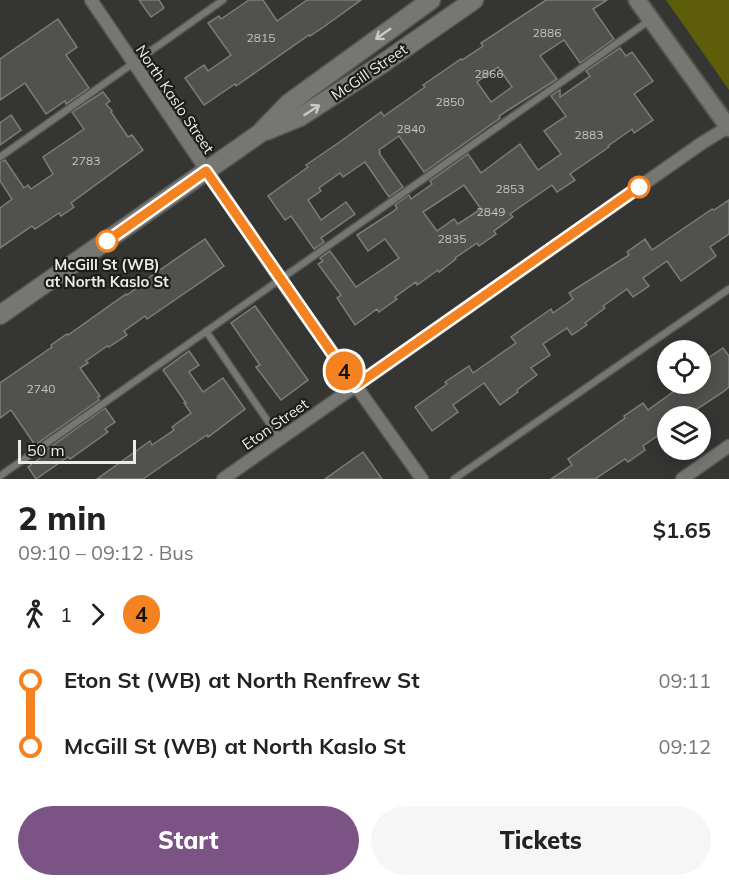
<!DOCTYPE html>
<html lang="en">
<head>
<meta charset="utf-8">
<style>
	body { margin:0; font-family:Mulish,sans-serif; background:#f6f6f6; color:#222; height:100vh; display:flex; flex-direction:column; font-size:22px; white-space:nowrap }
	* { box-sizing:border-box; margin:0 }
	p { font-size:20px; color:#767676 }
	.icon { flex:none; width:33px; height:33px; fill:none; stroke:currentColor; stroke-width:2; stroke-linecap:round; stroke-linejoin:round }
	.map { position:relative; height:479px; overflow:hidden }
	.sheet { display:flex; flex-direction:column; background:#fff; flex:1 }
	.sheet>* { flex:none }
	.badge { padding:0 12px; border-radius:20px; font-size:21px; line-height:39px }
	.tools { position:absolute; left:657px; top:340px; display:grid; gap:12px }
	.tools a { display:grid; place-items:center; width:54px; height:54px; border-radius:50%; background:#fff; box-shadow:0 3px 15px #0003; font-size:30px }
	.scale { position:absolute; left:18px; bottom:15px; width:118px; box-sizing:border-box; padding-left:6px; border:3px solid #ebebe9; border-top:0; font-size:16px; line-height:21px; white-space:nowrap; color:#ebebe9; -webkit-text-stroke:4px #1d1d1c; paint-order:stroke }
	.map>.badge { position:absolute; translate:-50% -50%; box-shadow:0 0 0 3px #fff }
	.legs { display:flex; align-items:center; gap:9px; height:66px; padding:0 18px; font-size:20px }
	.legs p { margin-inline-start:auto }
	.overview { display:flex; align-items:center; justify-content:space-between; height:102px; padding:0 18px }
	h1 { font-size:33px; font-weight:800; line-height:45px }
	.action { display:flex; gap:12px; margin-top:auto; padding:12px 18px }
	.action a { flex:1; height:69px; border-radius:36px; background:#7b5385; color:#fff; font-size:24px; font-weight:800; line-height:69px; text-align:center }
	.action a+a { background:#f6f6f6; color:#222 }
	ul { padding:0 18px; list-style:none }
	li { display:flex; align-items:center; gap:21px; height:66px; font-size:22px }
	li i { display:grid; place-items:center; width:9px; height:100%; margin:0 8px; background:currentColor }
	li i::after { content:''; width:15px; height:15px; margin:-8px; border:4px solid; border-radius:50%; background:#fff }
	li p { margin-inline-start:auto }
	li:first-child i { background:linear-gradient(#0000 50%,currentColor 0) }
	li:last-child i { background:linear-gradient(currentColor 50%,#0000 0) }
	.map>svg:first-child { display:block }
</style>
</head>
<body>
<div class="map">
<svg width="729" height="479" viewBox="0 0 729 479">
	<rect width="100%" height="100%" fill="#353633"/>
	<!-- green -->
	<path fill="#5d5d0a" d="M666 0H729V90Z"/>
	<!-- building -->
	<g fill="#51514e" stroke="#7c7c79" stroke-width="1.5" fill-rule="evenodd">
		<path d="M139 0H159L164 8 151 17Z"/>
		<path d="M249 0H263L277 21 307 0H361L325 26 310 36 309 35 236 86 235 84 204 105 185 78 204 65 208 71 231 55 208 23 219 16 221 19Z"/>
		<path d="M546 0H607L593 9 614 39 580 63 564 40 540 56 557 79 499 116 500 118 424 172 399 136 379 150 380 152 379 153 403 187 389 197 365 162 343 177 340 173 319 188 321 191 308 200 321 220 346 202 355 214 321 238 324 242 314 249 291 216 285 220 268 196 308 167 306 165 341 141 381 112 384 116 425 87 423 85 461 59 462 60 483 46 481 43ZM498 67 512 87 491 102 477 82Z"/>
		<path d="M58 19 77 47 66 55 89 88 66 104 65 101 46 114 25 83 0 100V59Z"/>
		<path d="M620 48 626 56 632 52 653 81 634 94 653 120 634 133 632 129 608 146 609 147 570 174 575 180 557 192 552 185 510 214 513 217 494 231 496 234 479 246 477 243 455 258 456 259 439 272 438 270 417 285 416 282 395 297 397 299 379 312 377 309 355 325 337 298 341 295 318 264 323 261 320 258 330 251 356 287 399 258 385 239 368 251 357 235 394 211 397 208 395 205 409 195 411 199 432 184 430 181 468 154 481 173 520 144 538 170 561 154 544 131 566 116 551 96 560 90V97L590 76 586 71ZM464 185 481 209 458 224 454 219 437 231 423 212Z"/>
		<path d="M103 92 110 101 106 104 112 111 111 112 128 137 132 135 143 150 71 203 74 207 61 216 59 213 35 229 32 226 0 248V208L12 199 0 181V162L5 160 24 188 28 185 31 189 53 174 43 157 84 129 72 112Z"/>
		<path d="M11 115 21 130 0 145V123Z"/>
		<path d="M729 200V234L710 247 716 256 681 281 667 261 643 278 649 286 633 297 627 289 603 306 605 308 585 323 587 325 572 335 567 328 543 344 550 355 531 368 537 375 517 390 518 392 500 405 484 383 453 405 458 412 432 431 415 407 447 384 445 382 469 366 473 373 516 343 511 337 551 309 553 313 573 299 569 293 629 255 627 252 645 239 652 250 712 209 714 210Z"/>
		<path d="M205 239 224 266 147 319 145 316 124 331 127 335 109 347 107 346 86 361 88 363 80 368 100 396 98 397 99 400 35 445 11 410 0 418V383L52 347 51 345 67 334 68 335 126 294 127 295 149 279 148 278Z"/>
		<path d="M255 306 308 380 281 400 256 367 260 365 231 323Z"/>
		<path d="M723 348 729 356V387L723 392 685 417H668V426L662 430 663 432 643 446 645 450 628 462 625 459 595 479H551L572 465 568 459 625 418 624 416 643 403 648 410 684 384H700V370L708 365 705 360Z"/>
		<path d="M189 351 199 365 189 372 203 392 223 378 245 409 208 437 207 435 143 479H97L150 441 152 445 174 430 172 427 191 413 184 403H186L163 370Z"/>
		<path d="M105 408 115 422 105 429 108 432 70 459 68 457 36 479 28 467 43 456 41 454Z"/>
		<path d="M363 452 382 479H325Z"/>
	</g>
	<g fill="none" stroke-linecap="round" stroke-linejoin="round">
		<!-- service casing -->
		<g stroke="#535351" stroke-width="9">
			<g id="service">
				<path d="M0 157 223 0"/>
				<path d="M206 331 280 439"/>
				<path d="M0 476 650 20"/>
				<path d="M454 479 729 289"/>
			</g>
		</g>
		<!-- minor casing -->
		<g stroke="#535351" stroke-width="15">
			<g id="minor">
				<path d="M91 0 280 279 422 479"/>
				<path d="M223 479 702 143 728 127"/>
				<path d="M682 479 729 446"/>
			</g>
		</g>
		<!-- tertiary casing -->
		<g stroke="#535351" stroke-width="20">
			<path id="tertiary" d="M637 0 729 128"/>
		</g>
		<!-- secondary casing -->
		<g stroke="#535351" stroke-width="21">
			<g id="secondary">
				<path d="M266 131 300 117 379 66 474 0"/>
				<path d="M0 315 259 134 289 103 431 0"/>
			</g>
		</g>
		<!-- service -->
		<use href="#service" stroke="#767673" stroke-width="6"/>
		<!-- minor -->
		<use href="#minor" stroke="#767673" stroke-width="12"/>
		<!-- tertiary -->
		<use href="#tertiary" stroke="#767673" stroke-width="16"/>
		<!-- secondary -->
		<use href="#secondary" stroke="#767673" stroke-width="18"/>
	</g>
	<!-- one-way arrows -->
	<defs><path id="oneway-shaft" d="M-6 0H5M1.5-3L5.5 0L1.5 3" fill="none" stroke-width="1.6" stroke-linecap="round" stroke-linejoin="round" transform="scale(1.5)"/></defs>
	<g stroke="#c8c8c6">
		<use href="#oneway-shaft" transform="translate(383 34) rotate(145)"/>
		<use href="#oneway-shaft" transform="translate(312 110) rotate(-33)"/>
	</g>
	<g fill="none" stroke-linecap="round" stroke-linejoin="round">
		<!-- line-1 casing -->
		<g stroke="#fff" stroke-width="14">
			<path id="line-1" d="M107 241 206 171 355 386 639 187"/>
		</g>
		<!-- line-1 -->
		<use href="#line-1" stroke="#f58220" stroke-width="9"/>
	</g>
	<!-- markers -->
	<g fill="#fff" stroke="#f58220" stroke-width="3">
		<circle cx="639" cy="187" r="10"/>
		<circle cx="107" cy="241" r="10"/>
	</g>
	<g text-anchor="middle" dominant-baseline="central" stroke-width="4.5" stroke-linejoin="round" paint-order="stroke">
		<!-- number labels -->
		<g font-size="12" fill="#c4c4c2">
			<text x="547" y="32">2886</text>
			<text x="261" y="37">2815</text>
			<text x="489" y="73">2866</text>
			<text x="450" y="101">2850</text>
			<text x="411" y="128">2840</text>
			<text x="589" y="134">2883</text>
			<text x="86" y="160">2783</text>
			<text x="510" y="188">2853</text>
			<text x="491" y="211">2849</text>
			<text x="452" y="238">2835</text>
			<text x="41" y="388">2740</text>
		</g>
		<!-- street labels -->
		<g font-size="15" fill="#ebebe9" stroke="#1d1d1c">
			<text transform="translate(369 72) rotate(-34)">McGill Street</text>
			<text transform="translate(175 99) rotate(56)">North Kaslo Street</text>
			<text transform="translate(275 424) rotate(-35)">Eton Street</text>
		</g>
		<!-- stop labels -->
		<g font-size="15" font-weight="bold" fill="#ebebe9" stroke="#1d1d1c">
			<text x="107" y="264">McGill St (WB)<tspan x="107" dy="17">at North Kaslo St</tspan></text>
		</g>
	</g>
</svg>
<div class="tools">
<a><svg class="icon" aria-label="locate" viewBox="0 0 24 24"><circle cx="12" cy="12" r="6"/><path d="M12 2v4M12 18v4M2 12h4M18 12h4"/></svg></a>
<a><svg class="icon" aria-label="layers" viewBox="0 0 24 24"><path d="M12 4l9 5-9 5-9-5zM3 14l9 5 9-5"/></svg></a>
</div>
<div class="scale">50 m</div>
<b class="badge" style="left:344px;top:371px;background:#f58220;color:#111">4</b>
</div>
<section class="sheet">
<div class="overview"><div><h1>2 min</h1><p>09:10 – 09:12 · Bus</p></div><b>$1.65</b></div>
<div class="legs"><svg class="icon" aria-label="walk" viewBox="0 0 24 24"><circle cx="13" cy="4" r="2"/><path d="M13 8l-2 6 4 7M11 14l-3 7M7 12l3-4h3l4 4"/></svg>1<svg class="icon" aria-label="forward" viewBox="0 0 24 24"><path d="M9 5l7 7-7 7"/></svg><b class="badge" style="background:#f58220;color:#111">4</b></div>
<ul>
<li><i style="color:#f58220"></i><b>Eton St (WB) at North Renfrew St</b><p>09:11</p></li>
<li><i style="color:#f58220"></i><b>McGill St (WB) at North Kaslo St</b><p>09:12</p></li>
</ul>
<div class="action"><a>Start</a><a>Tickets</a></div>
</section>
</body>
</html>
